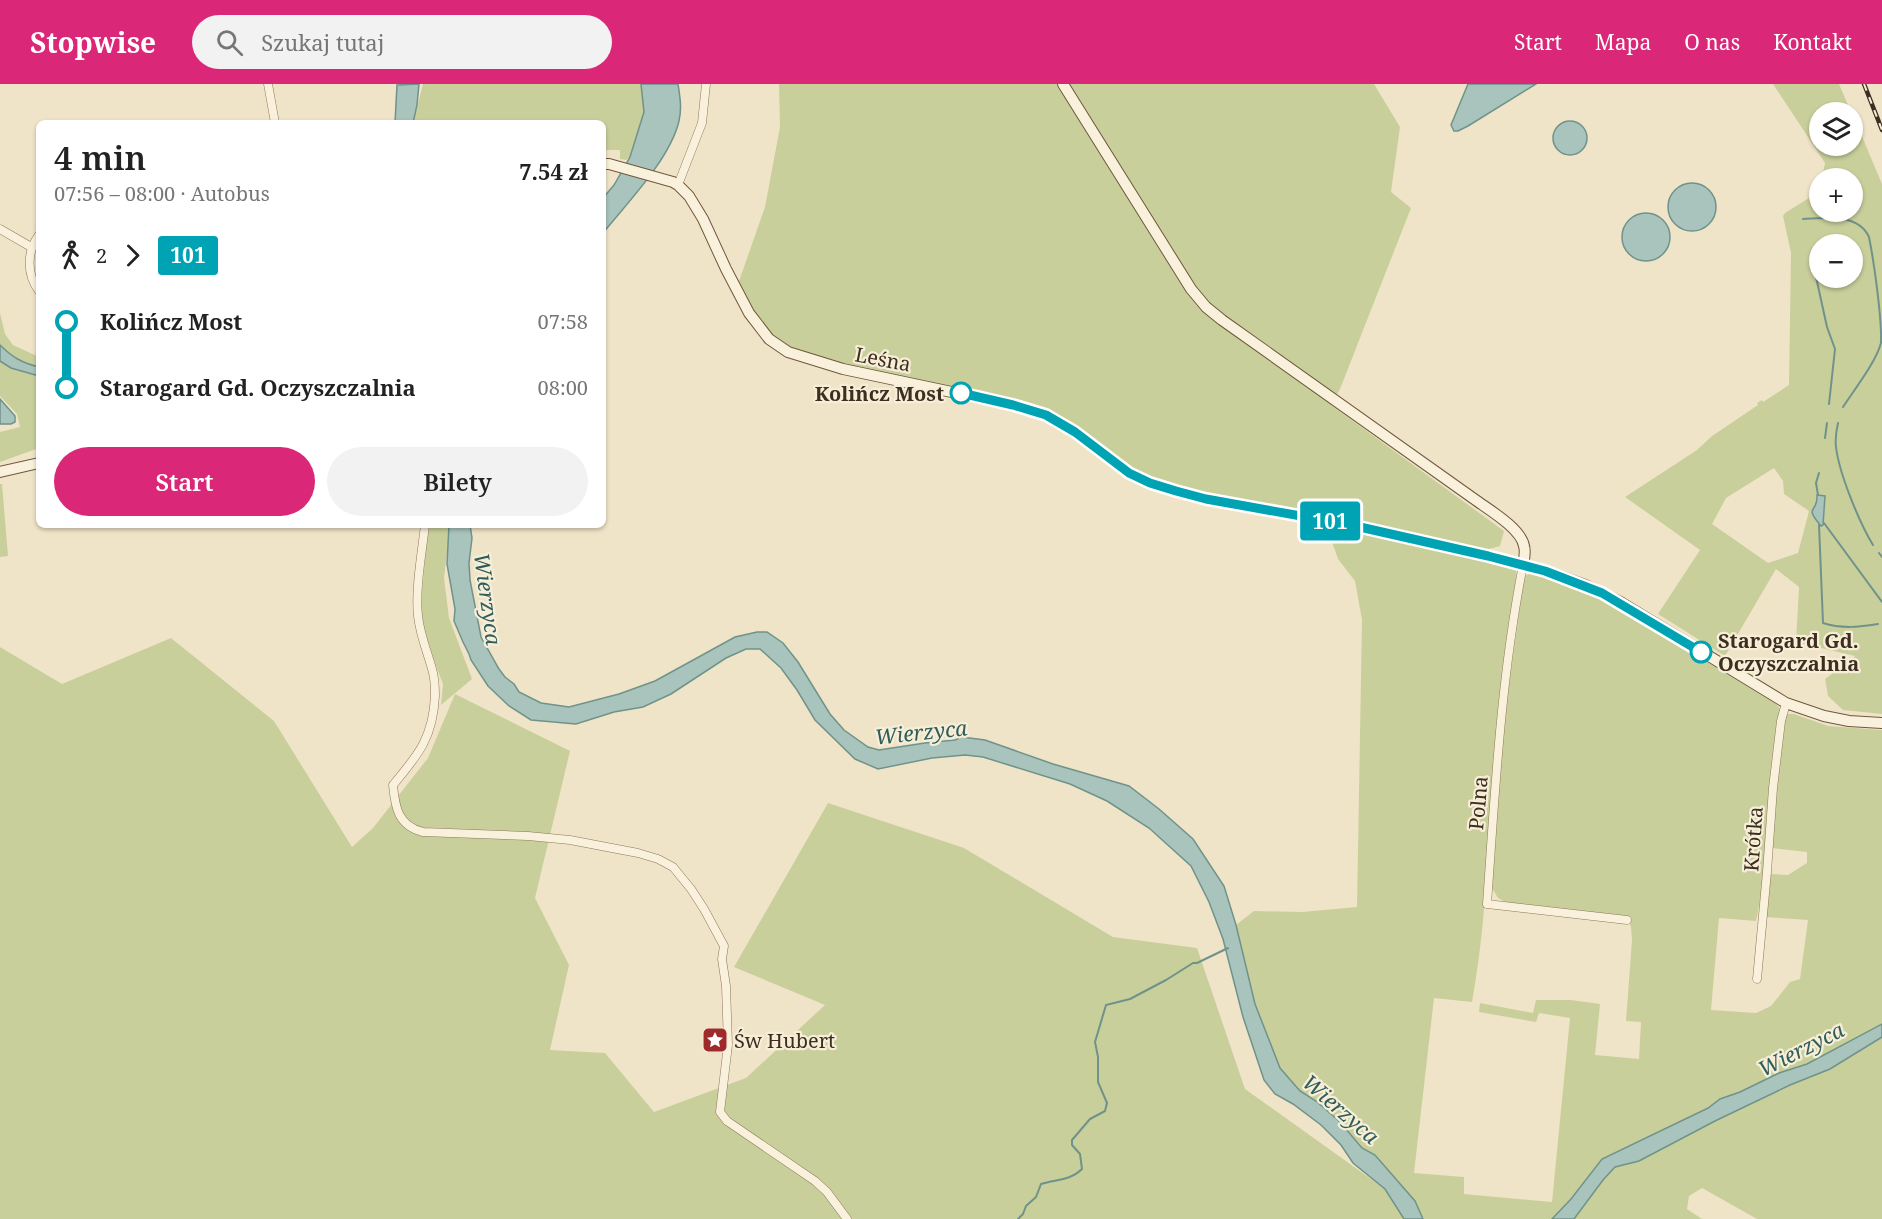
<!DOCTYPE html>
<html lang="pl">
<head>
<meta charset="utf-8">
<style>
	body { margin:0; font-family:"Noto Serif",serif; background:#f2f2f2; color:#222; height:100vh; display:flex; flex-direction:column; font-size:22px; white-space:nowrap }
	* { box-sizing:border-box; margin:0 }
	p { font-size:20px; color:#767676 }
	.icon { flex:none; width:33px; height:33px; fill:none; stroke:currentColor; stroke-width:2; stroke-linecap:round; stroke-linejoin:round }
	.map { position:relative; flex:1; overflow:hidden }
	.sheet { position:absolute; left:36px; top:36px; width:570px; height:408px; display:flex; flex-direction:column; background:#fff; border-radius:9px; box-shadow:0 2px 4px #0004 }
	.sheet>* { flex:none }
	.badge { padding:0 12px; border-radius:4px; font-size:21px; line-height:39px }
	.buttons { position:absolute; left:1809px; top:18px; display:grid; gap:12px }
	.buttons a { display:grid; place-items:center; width:54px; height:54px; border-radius:50%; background:#fff; box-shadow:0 2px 4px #0004; font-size:30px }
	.map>.badge { position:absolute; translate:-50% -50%; box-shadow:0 0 0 3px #fff }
	.legs { display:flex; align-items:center; gap:9px; height:66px; padding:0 18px; font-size:20px }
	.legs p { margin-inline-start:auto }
	.summary { display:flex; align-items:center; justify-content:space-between; height:102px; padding:0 18px }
	h1 { font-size:33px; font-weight:600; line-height:45px }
	.cta { display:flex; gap:12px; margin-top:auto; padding:12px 18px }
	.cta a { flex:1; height:69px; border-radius:36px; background:#db2777; color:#fff; font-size:24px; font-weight:600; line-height:69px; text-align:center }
	.cta a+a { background:#f2f2f2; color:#222 }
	ul { padding:0 18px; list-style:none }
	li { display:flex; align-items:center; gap:21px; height:66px; font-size:22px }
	li i { display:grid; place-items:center; width:9px; height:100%; margin:0 8px; background:currentColor }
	li i::after { content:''; width:15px; height:15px; margin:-8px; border:4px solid; border-radius:50%; background:#fff }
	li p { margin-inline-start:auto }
	li:first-child i { background:linear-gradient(#0000 50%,currentColor 0) }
	li:last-child i { background:linear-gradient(currentColor 50%,#0000 0) }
	header { display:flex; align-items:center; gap:36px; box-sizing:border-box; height:84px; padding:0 30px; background:#db2777; color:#fff }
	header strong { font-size:28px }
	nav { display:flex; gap:33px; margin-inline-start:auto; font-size:21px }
	.search { width:420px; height:54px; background:#f2f2f2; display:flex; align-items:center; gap:15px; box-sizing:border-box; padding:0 21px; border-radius:33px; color:#767676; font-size:22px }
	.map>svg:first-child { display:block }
</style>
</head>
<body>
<header>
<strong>Stopwise</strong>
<div class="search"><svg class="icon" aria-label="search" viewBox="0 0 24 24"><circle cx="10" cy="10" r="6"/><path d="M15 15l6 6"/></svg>Szukaj tutaj</div>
<nav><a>Start</a><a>Mapa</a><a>O nas</a><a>Kontakt</a></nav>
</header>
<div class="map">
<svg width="1882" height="1135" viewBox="0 0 1882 1135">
	<rect width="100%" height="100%" fill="#f0e4c8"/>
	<!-- green -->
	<g fill="#c9cf9b" fill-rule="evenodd">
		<path d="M423 0H642L644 28 630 73 626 76 620 75V66H603V39H413Z"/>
		<path d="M779 0H1374L1400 43 1391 108 1411 124 1340 305 1331 321 1504 447 1500 462 1482 467 1216 413 1161 399 1132 385 1065 336 1039 324 820 275C808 271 794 267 784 261 761 248 750 222 738 200L765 123 780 43Z"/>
		<path d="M1773 0H1839L1851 28H1820V62H1852L1853 31 1882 100V630L1843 626 1828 612 1825 595 1833 589 1842 588 1855 572 1796 558 1799 503 1776 485 1725 572 1658 530 1700 466 1625 413 1697 366 1712 352 1758 321 1757 319 1762 316 1763 318 1789 301 1791 169 1783 132 1785 129 1817 109 1819 102 1820 128H1852V94H1822L1825 79ZM1820 160H1852V194H1820ZM1774 384 1783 397 1784 410 1809 427 1798 469 1768 479 1712 440 1726 414Z"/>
		<path d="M0 229 5 250 13 261 39 273V364L0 378V348L20 343 17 330 0 312Z"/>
		<path d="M0 400H2L8 472 0 473Z"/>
		<path d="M428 441H450L444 494 449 534 472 595 441 621 443 600 429 564 422 538V509Z"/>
		<path d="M1351 445 1517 483 1487 779C1485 826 1480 872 1472 918L1434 914 1414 1089 1464 1093V1110L1552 1118 1570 934 1539 929 1536 938 1479 928 1480 919 1533 929 1536 916H1571L1600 920 1595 971 1639 975 1641 938 1626 937 1632 856 1631 843 1627 833 1509 820 1498 814 1492 804 1504 638 1524 493 1531 488 1549 492 1614 519 1775 618 1780 625 1770 694 1764 795 1756 837 1719 834 1711 926 1756 929 1771 922 1790 898 1800 895 1808 836 1765 833 1770 790 1788 791 1807 779V768L1772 764 1775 702 1786 630H1794L1828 642 1882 646V940L1807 981 1779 989 1740 1008 1720 1015 1708 1023 1602 1075 1571 1115 1552 1135H1423L1415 1117 1375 1071 1362 1064 1339 1037 1316 1017 1300 1007 1280 984 1255 920 1236 841 1254 827 1302 828 1357 823 1362 536 1355 497 1338 475 1332 458C1336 448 1341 447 1351 445Z"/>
		<path d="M171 554 274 637 352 763 373 744 428 674 455 610 570 667 535 814 569 881 550 966 605 969 654 1028 746 994 825 921 734 883 828 719 964 764 1113 853 1197 864 1245 1005 1385 1105 1404 1135H0V563L62 600Z"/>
		<path d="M1882 953V1135H1757L1702 1104 1689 1112 1687 1125 1702 1135H1574L1603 1096 1615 1083 1639 1077 1715 1037 1790 1001 1830 985Z"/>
	</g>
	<!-- water -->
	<g fill="#a9c4bc" stroke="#6f938a" stroke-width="1.5">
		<path d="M419 0 417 21 413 39H395L397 1Z"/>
		<path d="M641 0H678C680 13 682 24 679 37 670 75 628 118 603 149V114L614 101 630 73 644 28Z"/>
		<path d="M1468 0H1536L1468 42 1458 47H1454L1451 41Z"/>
		<circle cx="1570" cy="54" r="17"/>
		<circle cx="1692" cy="123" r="24"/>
		<circle cx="1646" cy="153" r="24"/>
		<path d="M0 261C12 273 22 279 39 283V292L11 284 0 277Z"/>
		<path d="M0 315 15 332V338L11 340H0Z"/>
		<path d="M1817 411 1825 412 1823 441 1821 442C1803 421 1818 430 1817 411Z"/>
		<path d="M449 441H470L472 454 469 479 470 496 481 553 499 585 505 593 514 600 519 608 541 619 569 623 619 610 655 597 735 553 757 548H767L783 559 798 578 830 630 844 646 868 663 879 666 925 659 955 656 962 653 985 656 1053 680 1129 702 1159 725 1193 755 1224 802 1236 841 1255 920 1280 984 1300 1007 1316 1017 1339 1037 1362 1064 1375 1071 1415 1117 1423 1135H1404L1385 1105 1353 1079 1341 1061 1321 1041 1293 1020 1275 1010 1264 996 1243 933 1223 855 1209 818 1191 782 1149 744 1107 717 1070 700 983 673 965 671 932 674 878 685 855 675 815 636 797 606 781 584 760 565H746L726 574 671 610 643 623 614 628 576 640 531 636 509 622 488 602 471 576 469 570 463 558 454 537 455 525 447 480Z"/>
		<path d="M1882 940V953L1830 985 1790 1001 1715 1037 1639 1077 1615 1083 1603 1096 1574 1135H1552L1571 1115 1602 1075 1708 1024 1720 1015 1740 1008 1779 989 1807 980Z"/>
	</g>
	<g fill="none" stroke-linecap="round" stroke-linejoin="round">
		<!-- stream -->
		<g stroke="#6f938a" stroke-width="2">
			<path d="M1803 135C1825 134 1858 129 1869 153 1874 178 1882 235 1881 259 1876 278 1854 306 1843 323"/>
			<path d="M1813 169 1816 193 1827 243 1835 265 1829 320"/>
			<path d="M1838 339C1836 348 1835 355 1836 363 1839 389 1859 438 1873 461"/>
			<path d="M1825 354 1827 339"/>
			<path d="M1818 411 1816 399 1819 389"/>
			<path d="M1824 439 1882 518"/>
			<path d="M1819 441 1823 539C1842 545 1859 543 1878 540"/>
			<path d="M1879 469 1882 473"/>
			<path d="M1018 1135 1023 1130 1026 1122 1036 1113 1041 1100C1056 1095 1070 1097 1082 1085L1080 1070 1072 1061V1056L1090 1035 1105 1027 1107 1019 1098 998V973L1095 958 1106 921 1130 915 1166 896 1193 879H1197L1228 864"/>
		</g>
		<!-- street casing -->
		<g stroke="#8d765c" stroke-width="9">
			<g id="street">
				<path d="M268 0 275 39"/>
				<path d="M678 101 702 39 706 0"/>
				<path d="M0 145 31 163"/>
				<path d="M39 151C27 167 26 190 39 207"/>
				<path d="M425 441C422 468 415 506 418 532 420 551 427 567 432 585 435 594 435 603 435 612 433 654 418 671 393 701 395 723 398 742 423 748L528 752 570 756 638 769 658 775 673 783 691 805 704 825 724 862 722 875 726 902 728 961 720 1028 727 1037 815 1097 827 1108 847 1135"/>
				<path d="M1523 481C1501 593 1495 707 1487 820L1627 836"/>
				<path d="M1757 895 1767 788 1773 704 1781 637 1786 619"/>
			</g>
		</g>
		<!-- secondary casing -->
		<g stroke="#6f573f" stroke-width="12">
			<g id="secondary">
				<path d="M1063 0 1191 205 1206 223 1222 236 1477 417C1491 427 1521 445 1524 462 1526 468 1524 475 1523 481"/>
				<path d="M603 80H609L673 98 678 101 689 112 703 135 726 185 749 229 769 255 788 268 843 285 1013 321 1046 331 1075 348 1129 389 1150 399 1176 407 1206 415 1351 441 1488 472 1545 487 1585 501 1622 519 1786 619 1824 632 1849 637 1882 639"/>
				<path d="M0 388 39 379"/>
			</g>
		</g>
		<!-- street -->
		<use href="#street" stroke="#faf1dc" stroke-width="8"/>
		<!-- secondary -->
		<use href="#secondary" stroke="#faf1dc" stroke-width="10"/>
		<!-- rail casing -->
		<g stroke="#3d2e20" stroke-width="4.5">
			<path id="rail" d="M1864 0 1882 46"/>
		</g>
		<!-- rail -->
		<use href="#rail" stroke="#f7eed8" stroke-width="2" stroke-dasharray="7" stroke-linecap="butt"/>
	</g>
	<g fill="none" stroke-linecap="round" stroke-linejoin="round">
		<!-- line-1 casing -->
		<g stroke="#fff" stroke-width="14">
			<path id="line-1" d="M961 309 1013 321 1046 331 1075 348 1129 389 1150 399 1176 407 1206 415 1351 441 1488 472 1545 487 1602 509 1701 568"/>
		</g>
		<!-- line-1 -->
		<use href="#line-1" stroke="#00a3b4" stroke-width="9"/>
	</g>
	<!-- icons -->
	<defs>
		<g id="sight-square" transform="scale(1.35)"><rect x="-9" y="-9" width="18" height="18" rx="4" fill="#9e2a2b" stroke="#f7eed8"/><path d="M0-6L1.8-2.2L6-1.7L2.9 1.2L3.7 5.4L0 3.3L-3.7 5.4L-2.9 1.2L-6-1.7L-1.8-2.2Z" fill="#fff"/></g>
	</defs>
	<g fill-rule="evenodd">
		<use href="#sight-square" x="715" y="956"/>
	</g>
	<!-- markers -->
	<g fill="#fff" stroke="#00a3b4" stroke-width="3">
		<circle cx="961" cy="309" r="10"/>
		<circle cx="1701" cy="568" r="10"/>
	</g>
	<g text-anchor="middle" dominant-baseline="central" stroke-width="4.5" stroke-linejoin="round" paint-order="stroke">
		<!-- street labels -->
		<g font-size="20" fill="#3d2e20" stroke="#f7eed8">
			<text transform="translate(883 275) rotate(11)">Leśna</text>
			<text transform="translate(1478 719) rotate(-85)">Polna</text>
			<text transform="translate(1753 755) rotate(-86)">Krótka</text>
		</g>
		<!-- stop labels -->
		<g font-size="20" font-weight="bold" fill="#3d2e20" stroke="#f7eed8" text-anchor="end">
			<text x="944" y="309">Kolińcz Most</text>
			<text x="1718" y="556" text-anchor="start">Starogard Gd.<tspan x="1718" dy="23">Oczyszczalnia</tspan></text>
		</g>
		<!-- poi labels -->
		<g font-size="20" fill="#3d2e20" stroke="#f7eed8" text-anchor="start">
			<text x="734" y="956">Św Hubert</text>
		</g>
		<!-- water labels -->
		<g font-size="21" font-style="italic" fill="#2f5d5a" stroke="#f7eed8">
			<text transform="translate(488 515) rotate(82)">Wierzyca</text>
			<text transform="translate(921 648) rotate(-6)">Wierzyca</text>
			<text transform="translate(1801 965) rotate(-27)">Wierzyca</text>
			<text transform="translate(1341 1025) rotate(41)">Wierzyca</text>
		</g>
	</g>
</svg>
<div class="buttons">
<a><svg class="icon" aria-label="layers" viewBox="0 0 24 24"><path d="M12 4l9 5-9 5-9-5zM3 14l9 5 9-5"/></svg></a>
<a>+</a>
<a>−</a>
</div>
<b class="badge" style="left:1330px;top:437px;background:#00a3b4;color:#fff">101</b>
<section class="sheet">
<div class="summary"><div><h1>4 min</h1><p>07:56 – 08:00 · Autobus</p></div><b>7.54 zł</b></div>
<div class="legs"><svg class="icon" aria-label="walk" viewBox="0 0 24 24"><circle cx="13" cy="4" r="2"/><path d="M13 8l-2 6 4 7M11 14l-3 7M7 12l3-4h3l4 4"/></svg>2<svg class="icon" aria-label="forward" viewBox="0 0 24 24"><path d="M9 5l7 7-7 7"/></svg><b class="badge" style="background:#00a3b4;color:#fff">101</b></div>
<ul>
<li><i style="color:#00a3b4"></i><b>Kolińcz Most</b><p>07:58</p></li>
<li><i style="color:#00a3b4"></i><b>Starogard Gd. Oczyszczalnia</b><p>08:00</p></li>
</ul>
<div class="cta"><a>Start</a><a>Bilety</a></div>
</section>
</div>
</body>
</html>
